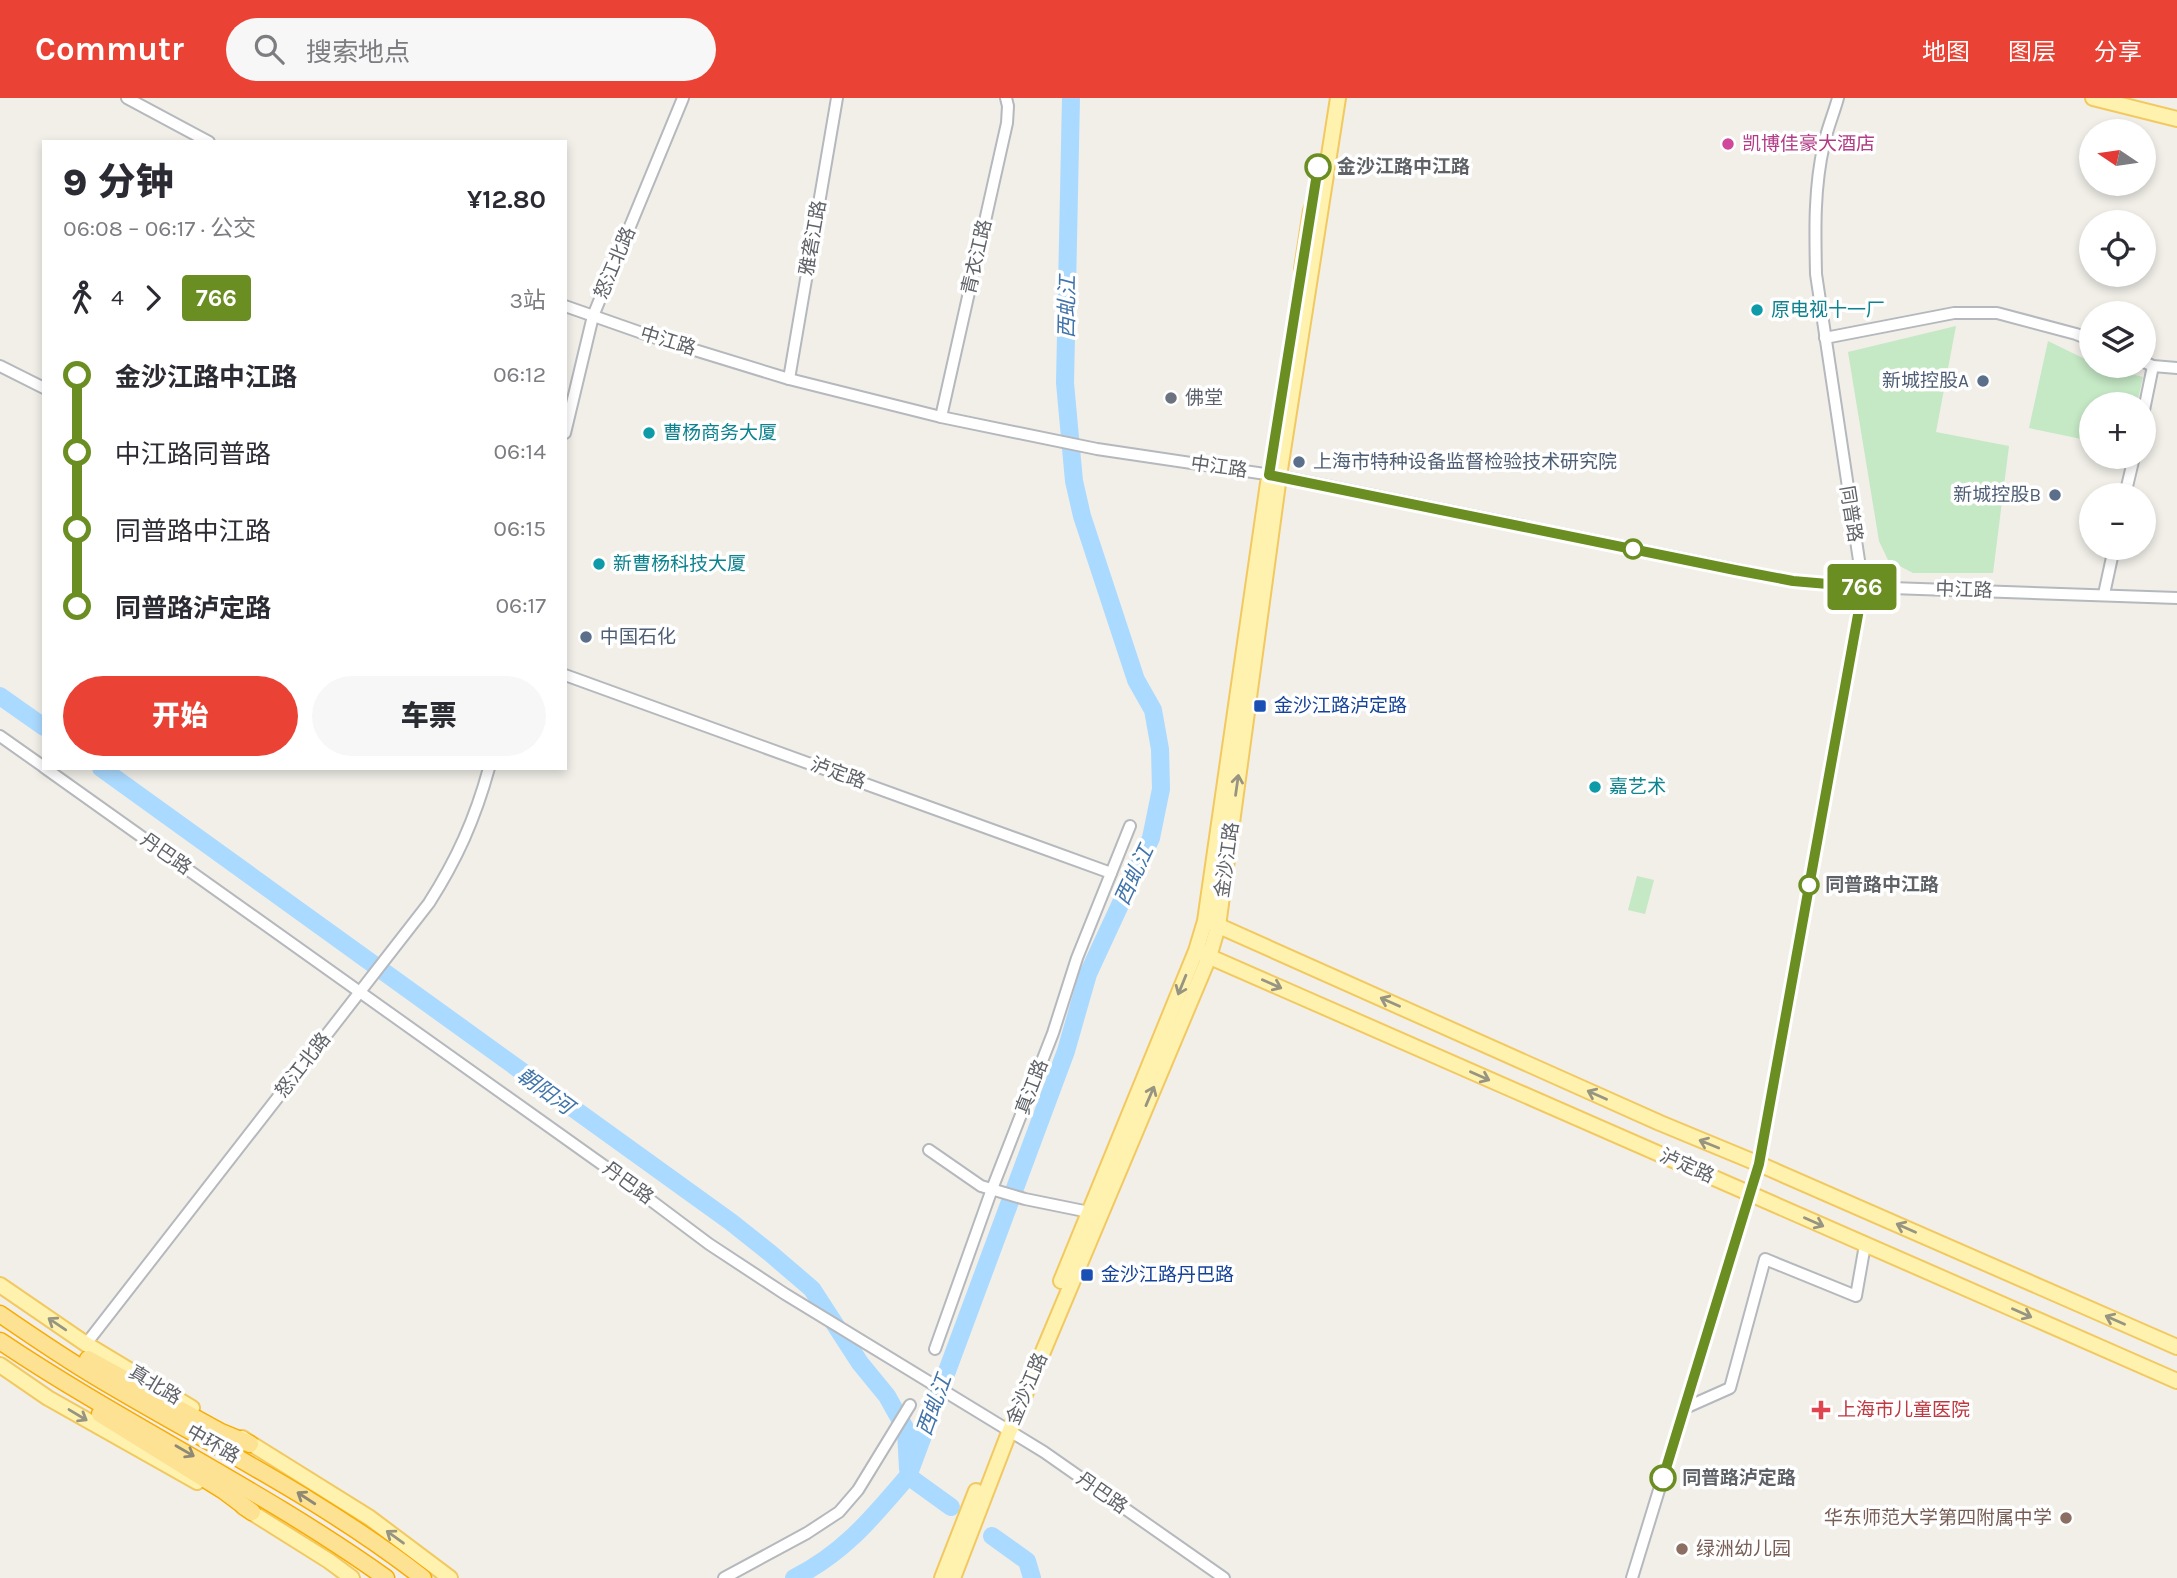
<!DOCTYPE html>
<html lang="zh">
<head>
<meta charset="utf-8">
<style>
	body { margin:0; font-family:Karla,"Noto Sans SC",sans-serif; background:#f7f7f7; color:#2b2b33; height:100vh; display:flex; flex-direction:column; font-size:26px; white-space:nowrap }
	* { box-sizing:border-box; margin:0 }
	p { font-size:23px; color:#7c7c81 }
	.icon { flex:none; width:38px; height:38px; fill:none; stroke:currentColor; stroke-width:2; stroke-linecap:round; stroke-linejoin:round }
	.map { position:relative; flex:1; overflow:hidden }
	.panel { position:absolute; left:42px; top:42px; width:525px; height:630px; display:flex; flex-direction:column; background:#fff; border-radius:0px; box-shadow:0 4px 10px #0003 }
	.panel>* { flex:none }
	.badge { padding:0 14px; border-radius:5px; font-size:24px; line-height:46px }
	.needle { width:46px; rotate:283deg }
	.fabs { position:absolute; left:2079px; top:21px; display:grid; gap:14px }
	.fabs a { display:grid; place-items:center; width:77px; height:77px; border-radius:50%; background:#fff; box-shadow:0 4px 10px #0003; font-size:35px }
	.map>.badge { position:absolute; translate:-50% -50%; box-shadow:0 0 0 4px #fff }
	.legs { display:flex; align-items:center; gap:10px; height:77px; padding:0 21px; font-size:23px }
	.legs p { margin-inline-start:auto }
	.summary { display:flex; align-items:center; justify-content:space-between; height:119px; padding:0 21px }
	h1 { font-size:38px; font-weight:800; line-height:52px }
	.button { display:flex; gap:14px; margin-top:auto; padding:14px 21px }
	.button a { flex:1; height:80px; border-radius:42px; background:#ea4335; color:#fff; font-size:28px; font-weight:800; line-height:80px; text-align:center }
	.button a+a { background:#f7f7f7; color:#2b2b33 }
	ul { padding:0 21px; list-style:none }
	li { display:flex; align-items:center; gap:24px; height:77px; font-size:26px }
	li i { display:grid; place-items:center; width:10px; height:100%; margin:0 9px; background:currentColor }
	li i::after { content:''; width:18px; height:18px; margin:-9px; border:5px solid; border-radius:50%; background:#fff }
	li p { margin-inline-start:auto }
	li:first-child i { background:linear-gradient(#0000 50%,currentColor 0) }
	li:last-child i { background:linear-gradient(currentColor 50%,#0000 0) }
	header { display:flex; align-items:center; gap:42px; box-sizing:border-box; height:98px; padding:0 35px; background:#ea4335; color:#fff }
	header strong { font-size:33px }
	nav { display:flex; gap:38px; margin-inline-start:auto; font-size:24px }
	.search { width:490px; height:63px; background:#f7f7f7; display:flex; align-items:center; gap:18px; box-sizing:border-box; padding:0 24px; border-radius:38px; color:#7c7c81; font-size:26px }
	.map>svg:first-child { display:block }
</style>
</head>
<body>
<header>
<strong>Commutr</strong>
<div class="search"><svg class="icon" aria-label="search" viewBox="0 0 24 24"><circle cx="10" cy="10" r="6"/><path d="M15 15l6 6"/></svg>搜索地点</div>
<nav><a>地图</a><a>图层</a><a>分享</a></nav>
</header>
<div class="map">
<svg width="2177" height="1480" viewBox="0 0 2177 1480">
	<rect width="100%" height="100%" fill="#f1efe8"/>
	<!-- green -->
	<g fill="#c5e8c5">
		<path d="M1956 228 1936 334 2009 348 1993 475H1913L1888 462 1879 443 1848 254Z"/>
		<path d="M2048 243 2091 264V268H2099L2143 279 2137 306H2091V343L2029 330Z"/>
		<path d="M1637 778 1654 782 1645 816 1628 812Z"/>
	</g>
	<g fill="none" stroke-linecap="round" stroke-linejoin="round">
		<!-- river -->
		<g stroke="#aadaff" stroke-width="18">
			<path d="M0 598 44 629"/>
			<path d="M101 670 731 1124 770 1155 812 1191 860 1265 887 1298 906 1332 908 1371"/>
			<path d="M908 1378 951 1409"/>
			<path d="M992 1438 1027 1463 1032 1480"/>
			<path d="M794 1480C844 1455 872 1420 908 1378L1066 953 1088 876 1151 740 1161 691 1160 651 1153 612 1136 582 1082 418 1074 383 1065 285 1071 0"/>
		</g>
		<!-- minor casing -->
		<g stroke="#b5b8bc" stroke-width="14">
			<g id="minor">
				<path d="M127 0 209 44"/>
				<path d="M565 208 662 242 789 281 941 319 1097 351 1279 378 1793 483 1863 489 2177 500"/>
				<path d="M1825 240 1954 215H1997L2076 236 2091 242"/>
				<path d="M2144 264 2153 268 2177 270"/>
				<path d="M0 268 44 290"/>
				<path d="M789 281 837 0"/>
				<path d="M2144 312 2153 268"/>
				<path d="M941 319 1007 25 1008 8 1006 0"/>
				<path d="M565 335 593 218 683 0"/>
				<path d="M2125 397 2134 359"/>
				<path d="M2104 496 2114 450"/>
				<path d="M565 577 1111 775"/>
				<path d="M0 638 44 669"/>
				<path d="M45 670 617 1077 709 1146 785 1196 1044 1354 1224 1480"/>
				<path d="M929 1052 981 1088 1025 1101 1089 1114"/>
				<path d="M86 1246 429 805C457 761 475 721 489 670"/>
				<path d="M935 1251 992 1091 1053 935 1077 860 1130 728"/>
				<path d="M1685 1310 1730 1290 1765 1161 1856 1198 1865 1147"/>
				<path d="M724 1480 807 1435 839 1414 858 1392 910 1307"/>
				<path d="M1632 1480 1759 1066 1863 489 1816 176C1815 132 1814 89 1824 46 1827 31 1834 15 1838 0"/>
			</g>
		</g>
		<!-- major casing -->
		<g stroke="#f2c960" stroke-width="18">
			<g id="major">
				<path d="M2093 0 2177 21"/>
				<path d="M1302 171 1311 112"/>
				<path d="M1210 824 1660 1025 1759 1066 2177 1249"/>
				<path d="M1201 855 2177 1283"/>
				<path d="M1061 1183 1196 853 1205 823 1268 385"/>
				<path d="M0 1187 86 1246 192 1310"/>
				<path d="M0 1267 48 1300 197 1384"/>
				<path d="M242 1340 370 1420 450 1480"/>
				<path d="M243 1409 329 1463 352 1480"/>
				<path d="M942 1480 976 1393"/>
				<path d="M953 1480 1010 1332 1209 859 1218 828 1279 378 1338 0"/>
			</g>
		</g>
		<!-- highway casing -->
		<g stroke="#f9ab00" stroke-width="19">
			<g id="highway">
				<path d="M0 1216C32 1238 64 1260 98 1280 207 1345 322 1401 423 1480"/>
				<path d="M0 1243C125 1327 263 1392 386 1480"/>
				<path d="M88 1261 221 1334 250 1346"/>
				<path d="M100 1316 224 1393 252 1414"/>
			</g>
		</g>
		<!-- minor -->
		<use href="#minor" stroke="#fff" stroke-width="10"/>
		<!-- major -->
		<use href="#major" stroke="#fff2af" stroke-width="14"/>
		<!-- highway -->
		<use href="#highway" stroke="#fde293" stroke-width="16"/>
	</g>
	<!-- one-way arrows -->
	<defs><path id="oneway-shaft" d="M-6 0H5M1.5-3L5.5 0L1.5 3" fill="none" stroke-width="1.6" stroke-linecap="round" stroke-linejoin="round" transform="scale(1.75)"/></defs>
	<g stroke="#979581">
		<use href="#oneway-shaft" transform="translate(1237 687) rotate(-82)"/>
		<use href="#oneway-shaft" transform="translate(1272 886) rotate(24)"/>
		<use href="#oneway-shaft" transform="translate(1182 887) rotate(112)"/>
		<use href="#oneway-shaft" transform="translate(1390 904) rotate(-156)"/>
		<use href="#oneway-shaft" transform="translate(1480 978) rotate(24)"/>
		<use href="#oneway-shaft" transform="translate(1597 997) rotate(-156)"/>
		<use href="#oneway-shaft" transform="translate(1150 998) rotate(-67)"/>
		<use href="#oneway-shaft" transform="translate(1709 1046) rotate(-158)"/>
		<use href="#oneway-shaft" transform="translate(1814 1124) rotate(24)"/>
		<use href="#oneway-shaft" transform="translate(1906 1130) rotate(-156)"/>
		<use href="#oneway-shaft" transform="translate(2022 1215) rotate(24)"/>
		<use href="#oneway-shaft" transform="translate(2115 1222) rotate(-156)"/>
		<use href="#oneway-shaft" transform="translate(57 1226) rotate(-146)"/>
		<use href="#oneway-shaft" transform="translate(78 1317) rotate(31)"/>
		<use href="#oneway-shaft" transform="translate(395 1439) rotate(-144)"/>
	</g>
	<g stroke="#8e8975">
		<use href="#oneway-shaft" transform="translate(185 1353) rotate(30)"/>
		<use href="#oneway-shaft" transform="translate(306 1400) rotate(-147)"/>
	</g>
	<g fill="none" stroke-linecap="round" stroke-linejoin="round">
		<!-- line-1 casing -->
		<g stroke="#fff" stroke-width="16">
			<path id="line-1" d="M1318 69 1269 377 1735 472 1793 483 1863 489 1759 1066 1663 1380"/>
		</g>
		<!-- line-1 -->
		<use href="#line-1" stroke="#6b8e23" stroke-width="10"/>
	</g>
	<!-- markers -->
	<circle fill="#d1479c" stroke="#fff" stroke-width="2.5" cx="1728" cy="46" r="7"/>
	<g fill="#fff" stroke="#6b8e23" stroke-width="3.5">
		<circle cx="1318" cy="69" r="12"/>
		<circle cx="1633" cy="451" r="9"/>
		<circle cx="1809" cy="787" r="9"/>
		<circle cx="1663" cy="1380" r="12"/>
	</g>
	<g fill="#0f9aa8" stroke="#fff" stroke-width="2.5">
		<circle cx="1757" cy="212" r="7"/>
		<circle cx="649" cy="335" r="7"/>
		<circle cx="599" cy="466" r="7"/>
		<circle cx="1595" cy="689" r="7"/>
	</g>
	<g fill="#5c6f8a" stroke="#fff" stroke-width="2.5">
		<circle cx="1983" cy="283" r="7"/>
		<circle cx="1299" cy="364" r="7"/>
		<circle cx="2055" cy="397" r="7"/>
		<circle cx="586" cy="539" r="7"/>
	</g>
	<circle fill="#6b7280" stroke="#fff" stroke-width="2.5" cx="1171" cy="300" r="7"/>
	<g fill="#1a4fb4" stroke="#fff" stroke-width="2.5">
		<rect x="1253" y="601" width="14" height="14" rx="3.5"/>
		<rect x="1080" y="1170" width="14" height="14" rx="3.5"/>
	</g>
	<path fill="#e0444e" stroke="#fff" stroke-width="2.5" d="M1817.5 1301.5h7v7h7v7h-7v7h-7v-7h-7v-7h7z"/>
	<g fill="#8d6e63" stroke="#fff" stroke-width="2.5">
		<circle cx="2066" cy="1420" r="7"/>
		<circle cx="1682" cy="1451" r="7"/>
	</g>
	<g text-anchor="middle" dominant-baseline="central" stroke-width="7" stroke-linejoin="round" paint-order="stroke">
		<!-- hotel labels -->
		<g font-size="19" fill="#b23c85" stroke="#fff" text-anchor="start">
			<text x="1742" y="46">凯博佳豪大酒店</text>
		</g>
		<!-- stop labels -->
		<g font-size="19" font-weight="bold" fill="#5f6368" stroke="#fff" text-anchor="start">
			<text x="1337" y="69">金沙江路中江路</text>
			<text x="1825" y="787">同普路中江路</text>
			<text x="1682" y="1380">同普路泸定路</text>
		</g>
		<!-- street labels -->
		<g font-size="19" fill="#5f6368" stroke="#fff">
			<text transform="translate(813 140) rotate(-80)">雅砻江路</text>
			<text transform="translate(977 159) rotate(-77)">青衣江路</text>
			<text transform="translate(615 165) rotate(-67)">怒江北路</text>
			<text transform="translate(668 243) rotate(17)">中江路</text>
			<text transform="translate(1219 369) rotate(8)">中江路</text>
			<text transform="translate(1851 416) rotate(81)">同普路</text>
			<text transform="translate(1964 492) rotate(2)">中江路</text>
			<text transform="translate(838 675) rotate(20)">泸定路</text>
			<text transform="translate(166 756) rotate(35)">丹巴路</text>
			<text transform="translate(1227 762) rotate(-82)">金沙江路</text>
			<text transform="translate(303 967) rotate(-52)">怒江北路</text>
			<text transform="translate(1032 989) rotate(-69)">真江路</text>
			<text transform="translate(1687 1068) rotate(24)">泸定路</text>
			<text transform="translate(628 1085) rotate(36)">丹巴路</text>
			<text transform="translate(155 1287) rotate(31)">真北路</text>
			<text transform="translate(1027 1291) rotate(-67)">金沙江路</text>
			<text transform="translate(213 1346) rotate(30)">中环路</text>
			<text transform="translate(1102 1395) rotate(35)">丹巴路</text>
		</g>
		<!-- culture labels -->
		<g font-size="19" fill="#0d838f" stroke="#fff" text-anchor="start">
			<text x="1771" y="212">原电视十一厂</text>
			<text x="663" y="335">曹杨商务大厦</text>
			<text x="613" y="466">新曹杨科技大厦</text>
			<text x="1609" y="689">嘉艺术</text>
		</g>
		<!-- service labels -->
		<g font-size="19" fill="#4e5e75" stroke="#fff" text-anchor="end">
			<text x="1969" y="283">新城控股A</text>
			<text x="1313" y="364" text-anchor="start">上海市特种设备监督检验技术研究院</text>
			<text x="2041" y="397">新城控股B</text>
			<text x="600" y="539" text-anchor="start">中国石化</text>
		</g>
		<!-- worship labels -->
		<g font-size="19" fill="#5b616d" stroke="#fff" text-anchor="start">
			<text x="1185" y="300">佛堂</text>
		</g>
		<!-- transit labels -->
		<g font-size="19" fill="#164399" stroke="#fff" text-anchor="start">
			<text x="1274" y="608">金沙江路泸定路</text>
			<text x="1101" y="1177">金沙江路丹巴路</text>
		</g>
		<!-- health labels -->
		<g font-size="19" fill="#be3a42" stroke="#fff" text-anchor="start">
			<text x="1837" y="1312">上海市儿童医院</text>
		</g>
		<!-- education labels -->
		<g font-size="19" fill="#785e54" stroke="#fff" text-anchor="end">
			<text x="2052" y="1420">华东师范大学第四附属中学</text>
			<text x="1696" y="1451" text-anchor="start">绿洲幼儿园</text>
		</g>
		<!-- water labels -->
		<g font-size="21" font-style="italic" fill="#4174aa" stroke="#fff">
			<text transform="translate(1067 209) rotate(-89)">西虬江</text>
			<text transform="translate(1134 777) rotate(-65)">西虬江</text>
			<text transform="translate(545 993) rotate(36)">朝阳河</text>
			<text transform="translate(934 1307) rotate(-70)">西虬江</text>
		</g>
	</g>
</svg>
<div class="fabs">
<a><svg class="needle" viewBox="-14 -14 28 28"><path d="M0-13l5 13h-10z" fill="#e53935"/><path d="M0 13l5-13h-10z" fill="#7c7c81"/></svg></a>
<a><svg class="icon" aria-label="locate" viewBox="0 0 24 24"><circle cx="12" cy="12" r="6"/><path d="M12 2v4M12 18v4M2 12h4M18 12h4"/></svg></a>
<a><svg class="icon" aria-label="layers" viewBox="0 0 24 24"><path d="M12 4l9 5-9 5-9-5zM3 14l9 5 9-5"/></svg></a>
<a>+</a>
<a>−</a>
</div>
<b class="badge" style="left:1862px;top:489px;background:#6b8e23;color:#fff">766</b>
<section class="panel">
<div class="summary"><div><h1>9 分钟</h1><p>06:08 – 06:17 · 公交</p></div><b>¥12.80</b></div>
<div class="legs"><svg class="icon" aria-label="walk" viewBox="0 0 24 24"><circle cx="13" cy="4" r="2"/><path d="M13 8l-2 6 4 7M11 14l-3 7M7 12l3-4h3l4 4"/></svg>4<svg class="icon" aria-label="forward" viewBox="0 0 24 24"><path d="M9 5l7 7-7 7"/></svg><b class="badge" style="background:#6b8e23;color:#fff">766</b><p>3站</p></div>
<ul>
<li><i style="color:#6b8e23"></i><b>金沙江路中江路</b><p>06:12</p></li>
<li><i style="color:#6b8e23"></i><span>中江路同普路</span><p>06:14</p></li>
<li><i style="color:#6b8e23"></i><span>同普路中江路</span><p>06:15</p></li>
<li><i style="color:#6b8e23"></i><b>同普路泸定路</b><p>06:17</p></li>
</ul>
<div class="button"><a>开始</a><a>车票</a></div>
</section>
</div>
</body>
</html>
